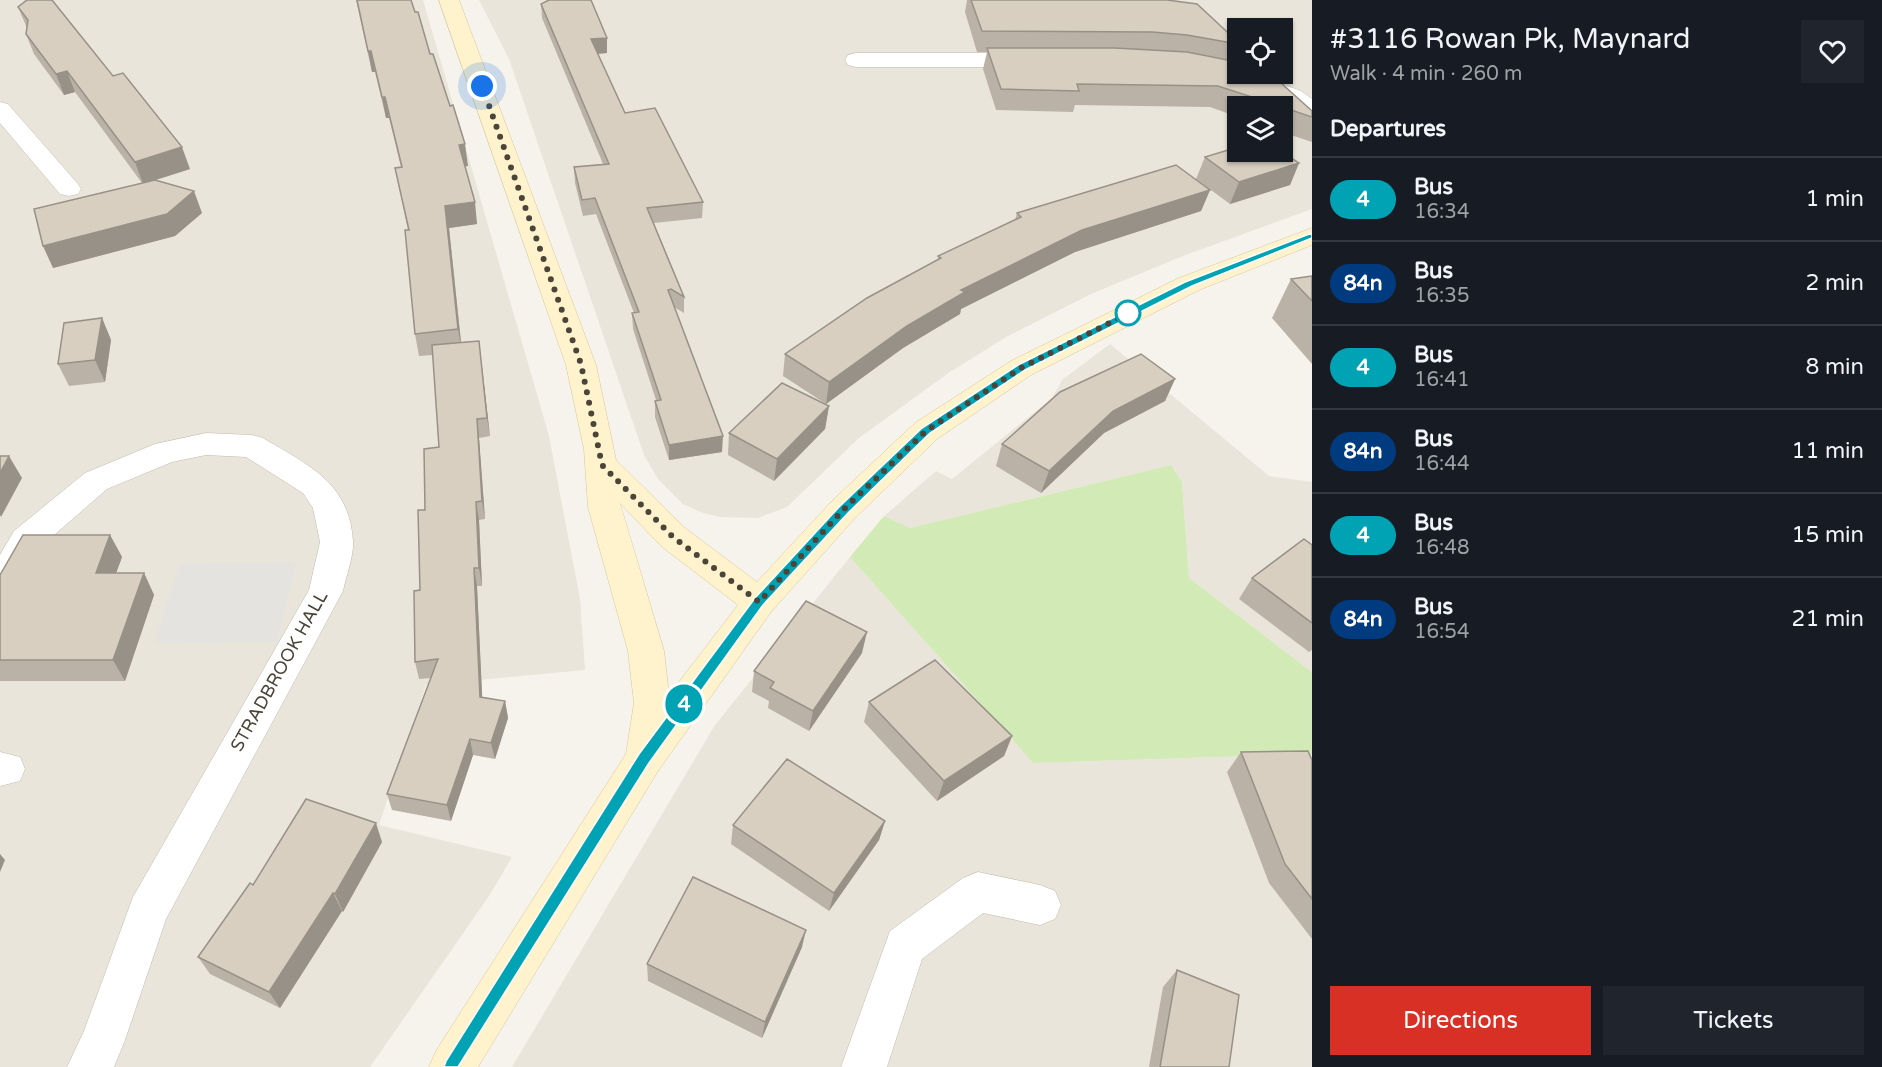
<!DOCTYPE html>
<html lang="en">
<head>
<meta charset="utf-8">
<style>
	body { margin:0; font-family:"Varela Round",sans-serif; background:#20242c; color:#f1f3f6; height:100vh; display:flex; flex-direction:column; font-size:22px; white-space:nowrap }
	* { box-sizing:border-box; margin:0 }
	p { font-size:20px; color:#9ea1a6 }
	.icon { flex:none; width:33px; height:33px; fill:none; stroke:currentColor; stroke-width:2; stroke-linecap:round; stroke-linejoin:round }
	.map { position:relative; flex:1; overflow:hidden }
	.side { display:flex; flex-direction:column; background:#171b24; width:570px }
	.side>* { flex:none }
	.badge { padding:0 12px; border-radius:20px; font-size:21px; line-height:39px }
	.buttons { position:absolute; left:1227px; top:18px; display:grid; gap:12px }
	.buttons a { display:grid; place-items:center; width:66px; height:66px; border-radius:0px; background:#171b24; box-shadow:0 2px 4px #0004; font-size:30px }
	.you { position:absolute; width:30px; height:30px; margin:-15px; border:4px solid #fff; border-radius:50%; background:#1a73e8; box-shadow:0 0 0 9px #1a73e833 }
	.map>.badge { position:absolute; translate:-50% -50%; box-shadow:0 0 0 3px #fff }
	h2 { padding:0 18px; font-size:22px; line-height:54px }
	.round { display:grid; place-items:center; flex:none; width:63px; height:63px; border-radius:0px; background:#20242c }
	.summary { display:flex; align-items:center; justify-content:space-between; height:102px; padding:0 18px }
	h1 { font-size:28px; font-weight:600; line-height:45px }
	.primary-button { display:flex; gap:12px; margin-top:auto; padding:12px 18px }
	.primary-button a { flex:1; height:69px; border-radius:0px; background:#d93025; color:#fff; font-size:24px; font-weight:600; line-height:69px; text-align:center }
	.primary-button a+a { background:#20242c; color:#f1f3f6 }
	ul { padding:0; list-style:none }
	li { display:flex; align-items:center; gap:18px; height:84px; padding:0 18px; border-top:2px solid #363941 }
	li div { flex:1 }
	li b { display:block; font-size:22px }
	li em { font-style:normal }
	li .badge { min-width:66px; font-weight:700; text-align:center }
	main { display:flex; flex:1; min-height:0 }
	.map>svg:first-child { display:block }
</style>
</head>
<body>
<main>
<div class="map">
<svg width="1312" height="1067" viewBox="0 0 1312 1067">
	<rect width="100%" height="100%" fill="#f6f3ec"/>
	<!-- residential -->
	<g fill="#eae5da" fill-rule="evenodd">
		<path d="M0 0H423L549 436 580 599 585 670 426 685 379 825 512 857 489 896 370 1067H0Z"/>
		<path d="M479 0H1312V209L1183 256 1091 294 1006 337 947 374 859 438 787 507 758 518 721 517 703 513 683 504 658 479 644 455 509 59ZM1238 28H1282V74H1238ZM1238 106H1282V152H1238Z"/>
		<path d="M1110 344 1269 476 1312 482V672L1189 578 1182 482 1171 465 910 528 884 516 936 471 952 479 1052 398 1062 380Z"/>
		<path d="M850 557 1033 763 1312 754V1067H512L715 725Z"/>
	</g>
	<!-- green -->
	<path fill="#d2eab5" d="M1171 465 1182 482 1189 578 1312 672V754L1033 763 850 557 884 516 910 528Z"/>
	<!-- parking -->
	<path fill="#e5e3e0" d="M296 562 277 642 154 643 180 563Z"/>
	<g fill="none" stroke-linecap="round" stroke-linejoin="round">
		<!-- street casing -->
		<g stroke="#c2bbae" stroke-width="1">
			<g id="street">
				<path d="M856 53H1029L1037 55 1040 60 1037 65 1029 67H856L848 65 845 60 848 55Z"/>
				<path d="M1266 78 1301 91 1312 99V116L1258 90 1255 85 1258 80Z"/>
				<path d="M0 102 8 104 78 184 81 189 78 194 69 196 60 194 0 123Z"/>
				<path d="M206 433 252 435 263 438C307 465 349 481 353 541 354 556 346 576 343 591L166 919 125 1040 114 1067H67L84 1031 133 897 309 590 320 542 313 508 303 493 246 457 206 455 172 462 107 489 38 549 12 593 0 597V555L14 531 85 473 155 444Z"/>
				<path d="M0 752 20 757 25 769 20 781 0 786Z"/>
				<path d="M978 872 1040 885 1055 891 1061 905 1055 919 1040 925 983 913 922 959 887 1067H841L890 931 963 878Z"/>
			</g>
		</g>
		<!-- secondary casing -->
		<g stroke="#d6c79b" stroke-width="1">
			<path id="secondary" d="M439 0H459L596 365 616 460 685 528 757 582 832 501 915 423 1011 361 1179 278 1312 228V245L1199 290 1031 375 937 439 854 519 771 612 658 771 478 1067H429L436 1051 626 754 634 703 628 651 588 507 584 449 566 365ZM620 503 661 546 738 605 669 695 664 651Z"/>
		</g>
		<!-- street -->
		<use href="#street" fill="#fff" fill-rule="evenodd"/>
		<!-- secondary -->
		<use href="#secondary" fill="#fff3cd" fill-rule="evenodd"/>
	</g>
	<!-- wall -->
	<g fill="#bab2a6">
		<path d="M356 0H411L468 166H465L477 224 449 228 461 342 479 341 490 436 479 438 485 519 479 520 482 586H477L482 697 505 701 508 718 495 759 473 755 451 821 392 810 387 794 431 678 419 679 415 662 425 510 439 447 433 355 419 356 415 334 408 230 395 168 401 167 389 118H386L375 72H372Z"/>
		<path d="M967 0H1167L1238 42V53L1234 61 1312 111V142L1282 132V106H1238V117L1210 107 1075 105 1073 112 996 110 983 69 987 52H977L965 12Z"/>
		<path d="M541 4 607 53 598 54 625 113 703 202 702 218 654 223 684 297V313L674 307 722 452 669 460 655 417V401L656 400 633 329 632 313H634L596 214 583 216 575 183 574 167 603 164 542 18Z"/>
		<path d="M18 7 113 76 190 169 155 180 202 213 175 236 53 268 142 183 75 92 64 95 34 54 26 34 27 28Z"/>
		<path d="M1205 157 1299 163 1290 185 1230 204 1196 179Z"/>
		<path d="M1210 190 1201 211 1075 252 961 309 960 314 903 348 826 404 783 376 785 354 938 259V256L1015 220 1017 213Z"/>
		<path d="M1312 276V364L1272 318 1291 279Z"/>
		<path d="M102 318 111 340 105 382 69 386 58 364Z"/>
		<path d="M1175 379 1165 401 1104 433 1041 493 996 466 1002 444Z"/>
		<path d="M829 406 825 429 774 481 728 455 729 433Z"/>
		<path d="M110 535 122 557 116 573H144L154 595 125 681H0V575Z"/>
		<path d="M1312 545V650L1309 652 1239 599 1252 578Z"/>
		<path d="M862 653 809 731 768 708 769 701 752 692 754 671Z"/>
		<path d="M869 702 1012 736 1004 756 937 801 864 722Z"/>
		<path d="M1241 752 1312 760V939L1269 883 1227 772Z"/>
		<path d="M885 821 879 840 829 911 731 844 733 825Z"/>
		<path d="M382 842 343 912 342 911 280 1008 210 974 198 957 253 885Z"/>
		<path d="M802 947 762 1038 648 981 647 964Z"/>
		<path d="M1177 970 1229 1067H1149L1163 987Z"/>
	</g>
	<!-- shaded-wall -->
	<g fill="#979187">
		<path d="M607 38V53L592 54 591 39Z"/>
		<path d="M368 51H371L375 72H372Z"/>
		<path d="M67 71 75 92 64 95 56 74Z"/>
		<path d="M382 97H385L389 118H386Z"/>
		<path d="M465 144 468 166 462 167 459 145Z"/>
		<path d="M182 147 190 169 143 184 135 162Z"/>
		<path d="M1299 163 1290 185 1230 204 1239 182Z"/>
		<path d="M1210 190 1201 211 1075 252 961 309 960 314 903 348 826 404 829 382 907 326 961 290 1082 230Z"/>
		<path d="M194 191 202 213 175 236 53 268 43 246Z"/>
		<path d="M475 202 477 224 449 228 462 352 458 329 445 206Z"/>
		<path d="M102 318 111 340 105 382 95 360Z"/>
		<path d="M479 341 481 359 490 436 487 418Z"/>
		<path d="M1175 379 1165 401 1104 433 1041 493 1049 471 1113 411Z"/>
		<path d="M829 406 825 429 774 481 777 459Z"/>
		<path d="M477 419 479 438 485 519 482 501Z"/>
		<path d="M723 436 722 452 669 460V445Z"/>
		<path d="M9 456 22 478 1 517 0 515V473Z"/>
		<path d="M476 502 479 520 482 586 479 568Z"/>
		<path d="M110 535 122 557 108 595 96 573Z"/>
		<path d="M474 568 477 586 483 714 480 697Z"/>
		<path d="M144 573 154 595 125 681 113 660Z"/>
		<path d="M867 632 862 653 809 731 813 711Z"/>
		<path d="M505 701 508 718 495 759 491 743Z"/>
		<path d="M1012 736 1004 756 937 801 944 781Z"/>
		<path d="M470 739 473 755 451 821 447 805Z"/>
		<path d="M885 821 879 840 829 911 834 893Z"/>
		<path d="M376 823 382 842 343 912 335 894Z"/>
		<path d="M0 854 5 860 0 872Z"/>
		<path d="M333 893 342 911 280 1008 269 992Z"/>
		<path d="M806 930 802 947 762 1038 765 1022Z"/>
	</g>
	<!-- building -->
	<g fill="#d8cfc1" stroke="#979187" stroke-width="1.5">
		<path d="M27 0H52L113 76 123 73 182 147 135 162 67 71 56 74 26 34 28 20 18 7Z"/>
		<path d="M357 0H411L415 12H418L430 54H433L450 106 453 105 465 144 459 145 475 202 445 206 458 329 415 334 405 230H409L395 168 402 167 385 97H382L371 51H368Z"/>
		<path d="M549 0H591L607 38 591 39 625 113 655 108 703 202 647 208 684 297 671 289 668 290 723 436 669 445 655 401 661 400 632 313 639 312 595 198 582 200 574 167 609 164 541 4Z"/>
		<path d="M971 0H1167L1197 4 1238 42V44L1187 35 1152 32 982 31Z"/>
		<path d="M987 48H1115L1187 52 1238 62V74H1271L1312 111V117L1282 107V106H1280L1218 86 1077 84 1079 91 1001 89Z"/>
		<path d="M1238 147V152H1282L1299 163 1239 182 1205 157Z"/>
		<path d="M1176 165 1210 190 1082 230 961 290 965 292 907 326 829 382 785 354 867 298 941 258 938 256 1021 217 1017 213Z"/>
		<path d="M155 180 194 191 167 214 43 246 34 209Z"/>
		<path d="M1312 276V301L1291 279Z"/>
		<path d="M102 318 95 360 58 364 64 323Z"/>
		<path d="M479 341 487 418 477 419 482 501 476 502 479 568H474L480 697 505 701 491 743 470 739 447 805 387 794 438 659 415 662 414 591 420 590 418 510H425L424 449 439 447 432 345Z"/>
		<path d="M1141 354 1175 379 1113 411 1049 471 1002 444 1060 392Z"/>
		<path d="M782 383 829 406 777 459 729 433Z"/>
		<path d="M0 456H9L0 473Z"/>
		<path d="M23 535H110L96 573H144L113 660H0V575Z"/>
		<path d="M1304 539 1312 545V623L1252 578Z"/>
		<path d="M806 601 867 632 813 711 770 688 774 682 754 671Z"/>
		<path d="M935 660 1012 736 944 781 869 702Z"/>
		<path d="M1308 751 1312 760V899L1285 864 1241 752Z"/>
		<path d="M787 759 885 821 834 893 733 825Z"/>
		<path d="M306 799 376 823 335 894 333 893 269 992 198 957 250 883 253 885Z"/>
		<path d="M693 877 806 930 765 1022 647 964Z"/>
		<path d="M1177 970 1239 995 1229 1067H1160Z"/>
	</g>
	<!-- line -->
	<path fill="#00a3b4" stroke="#fff" stroke-width="1.5" d="M1312 233V238L1192 286 1025 370 930 433 848 513 763 605 649 763 458 1067H444L446 1061 639 754 755 598 839 507 922 428 1018 365 1185 282Z"/>
	<g fill="none" stroke-linecap="round" stroke-linejoin="round">
		<!-- walk -->
		<path stroke="#4b4439" stroke-width="6" stroke-dasharray="0 10.8" d="M482 86 581 364 602 465 673 537 759 602 843 510 926 431 1021 368 1133 311 1128 313"/>
	</g>
	<!-- markers -->
	<circle fill="#fff" stroke="#00a3b4" stroke-width="3" cx="1128" cy="313" r="12"/>
	<g text-anchor="middle" dominant-baseline="central" stroke-width="6" stroke-linejoin="round" paint-order="stroke">
		<!-- street labels -->
		<g font-size="18" fill="#4b4439" stroke="#fff">
			<text transform="translate(279 671) rotate(-61)">STRADBROOK HALL</text>
		</g>
	</g>
</svg>
<div class="buttons">
<a><svg class="icon" aria-label="locate" viewBox="0 0 24 24"><circle cx="12" cy="12" r="6"/><path d="M12 2v4M12 18v4M2 12h4M18 12h4"/></svg></a>
<a><svg class="icon" aria-label="layers" viewBox="0 0 24 24"><path d="M12 4l9 5-9 5-9-5zM3 14l9 5 9-5"/></svg></a>
</div>
<div class="you" style="left:482px;top:86px"></div>
<b class="badge" style="left:684px;top:704px;background:#00a3b4;color:#fff">4</b>
</div>
<section class="side">
<div class="summary"><div><h1>#3116 Rowan Pk, Maynard</h1><p>Walk · 4 min · 260 m</p></div><a class="round"><svg class="icon" aria-label="heart" viewBox="0 0 24 24"><path d="M12 20l-8-8c-3-5 5-10 8-4 3-6 11-1 8 4z"/></svg></a></div>
<h2>Departures</h2>
<ul>
<li><span class="badge" style="background:#00a3b4;color:#fff">4</span><div><b>Bus</b><p>16:34</p></div><em>1 min</em></li>
<li><span class="badge" style="background:#003b80;color:#fff">84n</span><div><b>Bus</b><p>16:35</p></div><em>2 min</em></li>
<li><span class="badge" style="background:#00a3b4;color:#fff">4</span><div><b>Bus</b><p>16:41</p></div><em>8 min</em></li>
<li><span class="badge" style="background:#003b80;color:#fff">84n</span><div><b>Bus</b><p>16:44</p></div><em>11 min</em></li>
<li><span class="badge" style="background:#00a3b4;color:#fff">4</span><div><b>Bus</b><p>16:48</p></div><em>15 min</em></li>
<li><span class="badge" style="background:#003b80;color:#fff">84n</span><div><b>Bus</b><p>16:54</p></div><em>21 min</em></li>
</ul>
<div class="primary-button"><a>Directions</a><a>Tickets</a></div>
</section>
</main>
</body>
</html>
